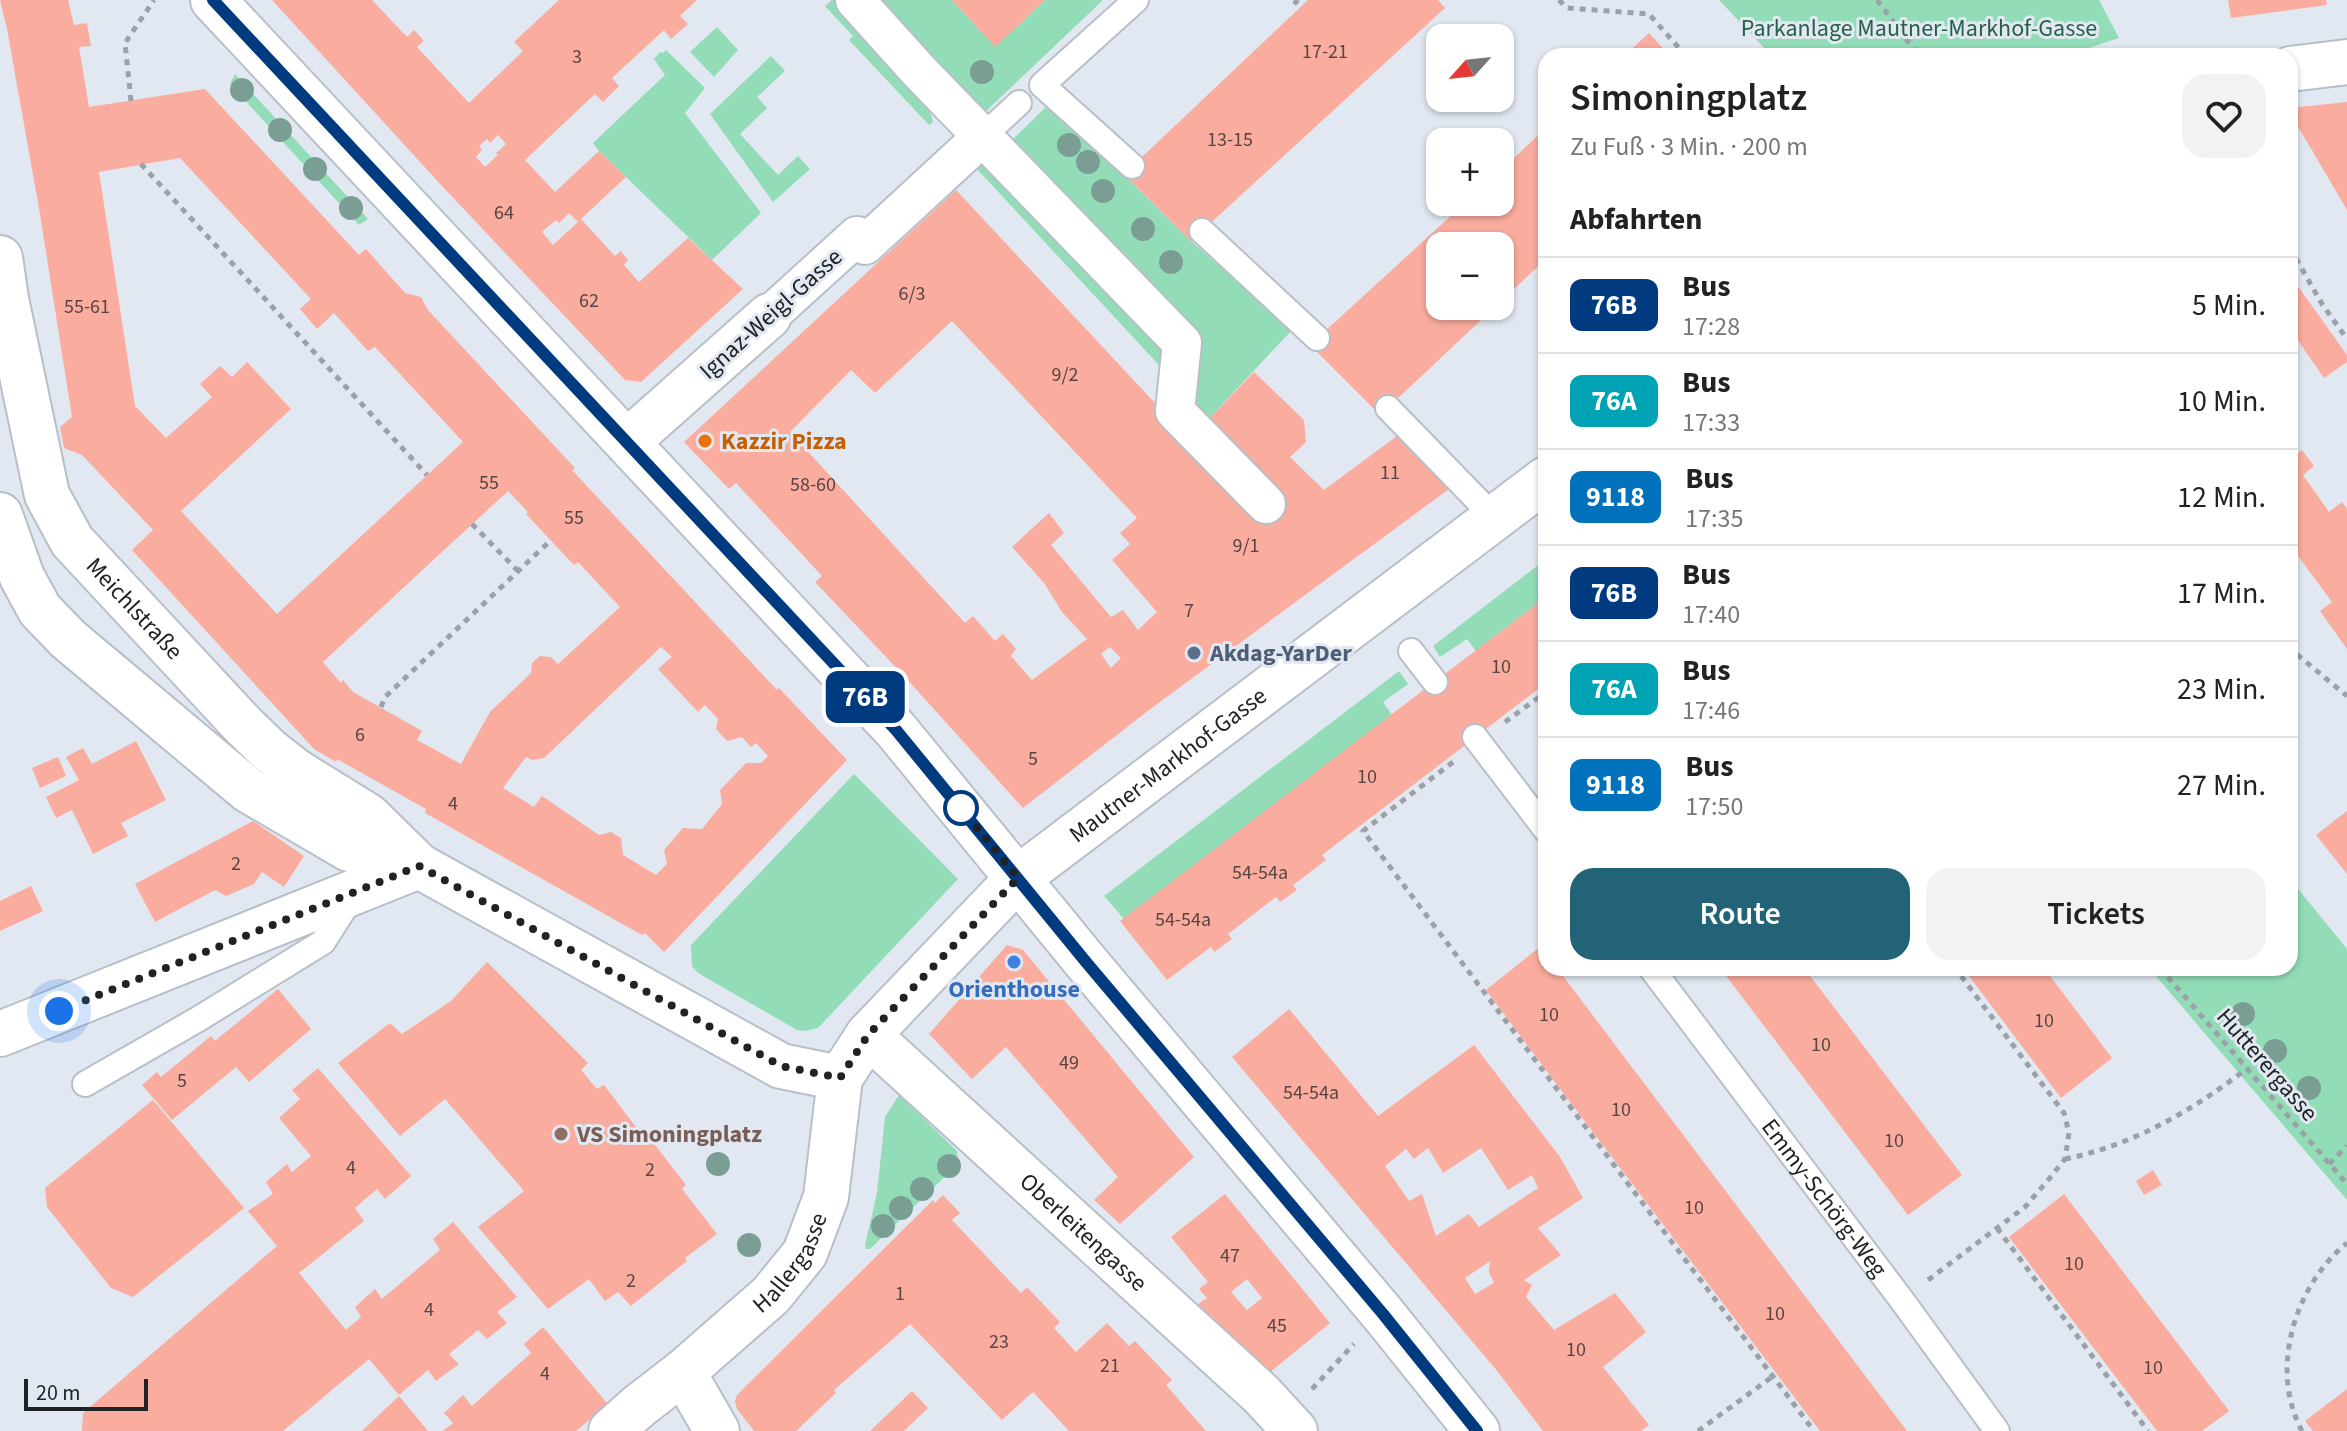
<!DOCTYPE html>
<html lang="de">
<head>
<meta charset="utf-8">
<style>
	body { margin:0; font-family:"Source Sans 3",sans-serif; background:#f2f2f2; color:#222; height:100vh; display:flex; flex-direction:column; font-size:30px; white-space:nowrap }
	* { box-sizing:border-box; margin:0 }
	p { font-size:26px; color:#767676 }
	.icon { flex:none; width:44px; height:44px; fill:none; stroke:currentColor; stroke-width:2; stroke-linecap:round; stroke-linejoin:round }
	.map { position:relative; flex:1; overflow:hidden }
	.drawer { position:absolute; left:1538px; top:48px; width:760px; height:928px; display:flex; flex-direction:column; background:#fff; border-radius:24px; box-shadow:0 2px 6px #0004 }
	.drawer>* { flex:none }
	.badge { padding:0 16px; border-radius:12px; font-size:28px; line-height:52px }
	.needle { width:52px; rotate:243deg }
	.fabs { position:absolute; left:1426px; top:24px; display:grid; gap:16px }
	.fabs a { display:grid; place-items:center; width:88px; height:88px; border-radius:16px; background:#fff; box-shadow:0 2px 6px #0004; font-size:40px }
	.scale { position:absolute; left:24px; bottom:20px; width:124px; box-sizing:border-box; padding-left:8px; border:4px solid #202326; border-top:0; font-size:22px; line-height:28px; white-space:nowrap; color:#202326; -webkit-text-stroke:6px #e1e8f1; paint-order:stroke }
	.you { position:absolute; width:40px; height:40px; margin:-20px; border:6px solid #fff; border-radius:50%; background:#1a73e8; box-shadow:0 0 0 12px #1a73e833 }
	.map>.badge { position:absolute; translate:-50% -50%; box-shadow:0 0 0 4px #fff }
	h2 { padding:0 32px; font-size:30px; line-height:72px }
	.round { display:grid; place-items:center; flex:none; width:84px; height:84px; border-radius:24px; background:#f2f2f2 }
	.headline { display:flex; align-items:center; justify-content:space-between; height:136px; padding:0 32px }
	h1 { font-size:38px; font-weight:600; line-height:60px }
	.cta { display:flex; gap:16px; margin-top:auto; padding:16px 32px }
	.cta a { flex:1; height:92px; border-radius:24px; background:#236378; color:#fff; font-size:32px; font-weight:600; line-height:92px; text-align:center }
	.cta a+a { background:#f2f2f2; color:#222 }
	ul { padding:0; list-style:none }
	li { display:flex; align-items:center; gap:24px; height:96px; padding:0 32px; border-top:2px solid #e0e0e0 }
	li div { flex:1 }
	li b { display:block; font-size:30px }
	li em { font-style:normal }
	li .badge { min-width:88px; font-weight:700; text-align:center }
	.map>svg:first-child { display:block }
</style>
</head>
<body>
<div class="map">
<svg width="2347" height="1431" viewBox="0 0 2347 1431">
	<rect width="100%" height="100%" fill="#e1e8f1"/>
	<!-- green -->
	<g fill="#92ddb8">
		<path d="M832 0H835L870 44 929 107 933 122 929 125 849 40 853 36 825 6Z"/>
		<path d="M877 0H952L995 46 1045 0H1103L982 115Z"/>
		<path d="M1719 0H2099L2119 38 2065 56H1772Z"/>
		<path d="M717 27 738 50 714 77 690 52Z"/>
		<path d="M666 50 705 88 685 113 761 213 712 260 599 151 593 143 665 75 654 59 660 52 663 53Z"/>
		<path d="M771 56 785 71 757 97 767 108 740 134 778 175 798 156 810 169 773 202 710 114Z"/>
		<path d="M235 74 368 219 359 225 230 84Z"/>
		<path d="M1051 102 1191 241 1292 330 1204 424 1184 407 1187 355 1008 144Z"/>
		<path d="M987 161 1172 343 1170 377 977 169Z"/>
		<path d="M1546 559V597L1476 651 1467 639 1440 657 1433 646Z"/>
		<path d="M1399 671 1408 684 1383 702 1392 715 1124 919 1104 896Z"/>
		<path d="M854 774 958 879 818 1028 806 1031 797 1030 698 973 692 966 691 945Z"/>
		<path d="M2290 879 2347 949V1200L2149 968H2290Z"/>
		<path d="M899 1095 957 1151 958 1164 870 1249H866L865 1245 877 1193 885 1117Z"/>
	</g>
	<!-- building -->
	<g fill="#faac9e" fill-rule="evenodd">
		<path d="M0 0H68L74 25 87 23 91 46 79 47 89 107 205 89 359 255 366 249 405 293 421 297 428 310 575 468 572 470 777 690 779 688 847 760 664 952 645 933 642 935 425 813 426 809 337 759 336 762 314 749 132 550 153 530 82 455 64 448 60 427 72 417 39 208 7 29ZM180 158 311 299 300 309 317 329 334 313 368 351 375 347 463 442 277 614 181 511 291 409 247 362 232 377 220 366 200 384 212 397 166 438 135 406 99 172ZM508 491 528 512 526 514 574 565 578 562 620 607 558 664 551 657 540 656 532 663 531 673 490 712 461 764 417 740 422 731 353 692 343 680 341 683 323 662ZM661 647 672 657 658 669 698 712 705 705 718 719 716 729 727 741 742 737 751 747 756 743 768 756 761 763H746L720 790 722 804 702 829 683 828 664 850 667 864 656 875 623 855 621 838 611 832 599 835 542 796 534 807 503 788 526 757 532 760 544 758Z"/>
		<path d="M272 0H372L407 37 414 30 424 41 417 47 469 103 523 51 514 42 559 0H697L680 16 688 24 671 39 664 30 612 78 619 86 603 102 595 94 525 160 555 192 599 151 626 177 581 219 615 256 621 251 628 260 624 265 639 282 688 238 743 289 641 382 625 380 442 186ZM498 135 506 144 496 153 498 155 485 167 476 157 482 150 479 146 487 139 490 143ZM569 213 578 222 553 245 542 232 556 220 559 223Z"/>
		<path d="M952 0H1045L995 47Z"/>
		<path d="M1308 0H1438L1445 8 1191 241 1124 174Z"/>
		<path d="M2228 0H2326L2327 5 2231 18Z"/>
		<path d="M1649 33 1670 56H1624Z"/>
		<path d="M2347 102V210L2290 113V108Z"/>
		<path d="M1546 128V259L1500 302V246H1440V306H1496L1380 415 1310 345 1466 202H1500V171Z"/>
		<path d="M956 190 1256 511 1204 424 1254 372 1304 420 1306 442 1290 457 1324 490 1397 436 1449 489 1149 710 1023 808 905 677 815 582 822 576 736 483 729 489 684 442ZM952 321 1137 518 1120 533 1130 544 1112 560 1157 612 1138 630 1123 610 1111 617 1051 545 1064 533 1049 513 1012 547 1044 583 1062 612 1087 639 1032 680 1011 656 1016 649 1003 634 995 641 973 616 965 623 790 432 851 370 875 393ZM1110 647 1121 658 1111 668 1101 654Z"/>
		<path d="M2290 275 2347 355V362L2324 378 2290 329Z"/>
		<path d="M2302 450 2314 466 2303 475 2329 512 2342 502 2347 509V649L2320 611 2332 602 2290 545V458Z"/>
		<path d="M1546 597V683L1322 855 1326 860 1293 885 1297 890 1280 902 1276 897 1228 934 1232 939 1214 952 1211 947 1167 980 1120 921Z"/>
		<path d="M136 741 166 800 121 823 128 836 93 854 72 810 56 818 46 797 79 780 66 757 83 748 92 764Z"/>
		<path d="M58 757 66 776 40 788 32 768Z"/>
		<path d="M2347 811V874L2316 835Z"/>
		<path d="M253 821 304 856 284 887 262 872 254 884 226 896 215 890 155 922 135 884Z"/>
		<path d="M31 886 43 911 0 931V901Z"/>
		<path d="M1007 945 1023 950 1194 1157 1120 1224 1094 1200 1118 1177 1006 1047 972 1079 929 1034Z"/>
		<path d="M1541 946 1546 953V968H1557L1907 1431H1820L1558 1086 1486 990Z"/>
		<path d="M487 962 588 1063 581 1070 597 1089 604 1085 639 1131 642 1128 686 1185 682 1189 717 1234 685 1258 687 1261 631 1306 618 1292 605 1301 589 1279 548 1309 478 1227 524 1191 445 1099 400 1136 338 1063 390 1023 402 1034 451 1001Z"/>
		<path d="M1720 968H1804L1962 1175 1908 1215Z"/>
		<path d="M1963 968H2044L2112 1058 2061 1098Z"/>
		<path d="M278 989 311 1029 249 1082 236 1067 172 1120 142 1085 157 1072 161 1077 211 1036 215 1041Z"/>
		<path d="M1289 1009 1378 1116 1474 1045 1560 1157 1583 1198 1538 1228 1561 1255 1524 1280 1532 1285 1526 1297 1554 1330 1615 1293 1646 1332 1603 1367 1649 1425 1641 1431H1543L1498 1372 1232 1057ZM1428 1148 1443 1173 1481 1148 1508 1190 1532 1175 1538 1188 1479 1227 1469 1214 1436 1236 1422 1194 1409 1201 1385 1166 1406 1149 1414 1159ZM1490 1261 1489 1272 1494 1283 1475 1294 1465 1278Z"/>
		<path d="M318 1068 411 1176 385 1199 377 1189 355 1208 364 1221 299 1273 346 1330 361 1317 355 1307 375 1289 382 1299 440 1250 433 1239 453 1222 517 1297 497 1312 507 1323 487 1339 478 1330 449 1354 459 1364 436 1381 428 1370 399 1395 369 1359 283 1431H82L83 1413 277 1246 248 1211 273 1194 266 1182 287 1164 292 1172 311 1156 279 1118 300 1099 292 1090Z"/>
		<path d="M153 1100 244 1208 133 1297 111 1288 47 1207 45 1188Z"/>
		<path d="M2153 1170 2162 1185 2144 1195 2136 1181Z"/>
		<path d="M1225 1194 1330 1323 1269 1373 1198 1304 1207 1298 1199 1289 1208 1282 1171 1237ZM1247 1279 1262 1298 1247 1310 1231 1292Z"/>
		<path d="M2064 1194 2229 1411 2202 1431H2157L2009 1237Z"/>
		<path d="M943 1195 960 1213 952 1220 1021 1293 1027 1287 1060 1322 1054 1328 1076 1352 1107 1323 1129 1346 1135 1341 1172 1380 1166 1385 1206 1431H1069L1033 1392 1002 1420 910 1324 834 1390 836 1393 796 1431H754L737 1409 735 1401 737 1395 933 1200 935 1203Z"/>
		<path d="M543 1327 612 1409 594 1426 589 1420 576 1431H443L453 1423 444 1413 463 1395 472 1406 531 1353 524 1344Z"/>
		<path d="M2347 1389V1431H2313L2305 1421Z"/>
		<path d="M912 1391 928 1408 904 1431H870Z"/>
		<path d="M399 1396 428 1431H362Z"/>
	</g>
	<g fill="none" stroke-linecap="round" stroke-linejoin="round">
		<!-- service casing -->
		<g stroke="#b9bfc8" stroke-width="28">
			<g id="service">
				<path d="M982 137 1019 103"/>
				<path d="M1132 166 1042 85 1136 0"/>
				<path d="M1202 231 1317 338"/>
				<path d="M1388 408 1495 518"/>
				<path d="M1411 651 1435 682"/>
				<path d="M1475 737 1546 830"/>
				<path id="s1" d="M1651 968 1901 1299 1997 1431"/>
				<path d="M85 1084 200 1018 323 942 351 898"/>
			</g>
		</g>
		<!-- pedestrian casing -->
		<g stroke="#b9bfc8" stroke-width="42">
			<g id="pedestrian">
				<path d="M855 0 918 70 1182 343 1175 411 1266 504"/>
				<path d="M769 316 857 236 865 245 982 137"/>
			</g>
		</g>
		<!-- minor casing -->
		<g stroke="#b9bfc8" stroke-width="48">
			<g id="minor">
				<path d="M2290 69 2347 62"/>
				<path id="s2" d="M0 258 6 299 47 495 72 541 243 725 270 751 297 772 368 816 419 866 781 1066 840 1078"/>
				<path d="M627 442 769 316"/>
				<path d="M0 515 22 577 40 610 68 639 248 790 349 849 417 866"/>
				<path d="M0 1034 419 866"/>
				<path id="s3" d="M868 1035 1262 1395 1295 1431"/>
				<path d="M683 1372 717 1431"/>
				<path id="s4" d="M611 1431 639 1406 683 1372 771 1295 805 1253 826 1197 840 1078 868 1035 1018 878 1546 479"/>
			</g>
		</g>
		<!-- tertiary casing -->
		<g stroke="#b9bfc8" stroke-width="48">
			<path id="tertiary" d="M213 0 896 730 1086 962 1383 1314 1477 1431"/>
		</g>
		<!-- path -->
		<g stroke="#9ca1a8" stroke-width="5" stroke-dasharray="6 6" stroke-linecap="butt">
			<path d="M1559 0 1567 8 1649 14 1686 56"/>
			<path d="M1877 0 1919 56"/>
			<path d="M1294 4 1298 0"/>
			<path d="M131 101 125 43 154 0"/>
			<path d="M141 164 427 475"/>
			<path d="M2290 248 2322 304 2347 339"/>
			<path d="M472 524 518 571"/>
			<path d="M2290 645 2294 652 2347 696"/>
			<path d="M381 707 385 697 551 540"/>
			<path d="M1505 722 1546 692"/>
			<path d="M1453 762 1363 831 1814 1431"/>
			<path d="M2160 968 2347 1184"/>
			<path d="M2065 1159C2131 1146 2194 1110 2246 1069"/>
			<path d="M2329 1164 2347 1146"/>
			<path d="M1997 1228 2148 1431"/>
			<path d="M1928 1280 2025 1207 2049 1179 2065 1159 2069 1133 2064 1113 1955 968"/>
			<path d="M1312 1389 1354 1344"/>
			<path d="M1698 1431 1772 1377"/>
			<path d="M2302 1431C2269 1370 2294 1286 2347 1243"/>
		</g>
		<!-- service -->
		<use href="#service" stroke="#fff" stroke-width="24"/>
		<!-- pedestrian -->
		<use href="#pedestrian" stroke="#fff" stroke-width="38"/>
		<!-- minor -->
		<use href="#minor" stroke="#fff" stroke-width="44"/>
		<!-- tertiary -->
		<use href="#tertiary" stroke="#fff" stroke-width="44"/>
	</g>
	<!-- trees -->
	<g fill="#7b9e94">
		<circle cx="982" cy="72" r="12"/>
		<circle cx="242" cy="90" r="12"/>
		<circle cx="280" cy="130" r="12"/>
		<circle cx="1069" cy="145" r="12"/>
		<circle cx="1088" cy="162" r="12"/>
		<circle cx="315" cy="169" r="12"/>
		<circle cx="1103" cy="191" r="12"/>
		<circle cx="351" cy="208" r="12"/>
		<circle cx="1143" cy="229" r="12"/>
		<circle cx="1171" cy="262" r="12"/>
		<circle cx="2243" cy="1014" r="12"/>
		<circle cx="2275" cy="1051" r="12"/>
		<circle cx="2309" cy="1088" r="12"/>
		<circle cx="718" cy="1164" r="12"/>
		<circle cx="949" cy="1166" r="12"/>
		<circle cx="922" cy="1189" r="12"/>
		<circle cx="901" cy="1208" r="12"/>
		<circle cx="883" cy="1226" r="12"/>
		<circle cx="749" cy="1245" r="12"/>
	</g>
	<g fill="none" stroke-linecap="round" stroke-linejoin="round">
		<!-- line casing -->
		<g stroke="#fff" stroke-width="18">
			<path id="line" d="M213 0 896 730 1086 962 1383 1314 1477 1431"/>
		</g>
		<!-- line -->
		<use href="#line" stroke="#003b80" stroke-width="12"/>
		<!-- walk -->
		<path stroke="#202326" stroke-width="8" stroke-dasharray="0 14.4" d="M59 1011 419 866 781 1066 840 1078 868 1035 1018 878 961 808"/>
	</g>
	<!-- markers -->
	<circle fill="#e8710a" stroke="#e1e8f1" stroke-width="3" cx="705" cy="441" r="8"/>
	<circle fill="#5c6f8a" stroke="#e1e8f1" stroke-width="3" cx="1194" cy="653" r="8"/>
	<circle fill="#fff" stroke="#003b80" stroke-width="4" cx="961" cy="808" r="16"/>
	<circle fill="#3f7fe0" stroke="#e1e8f1" stroke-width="3" cx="1014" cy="962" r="8"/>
	<circle fill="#8d6e63" stroke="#e1e8f1" stroke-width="3" cx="561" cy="1134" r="8"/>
	<g text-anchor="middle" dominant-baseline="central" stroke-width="6" stroke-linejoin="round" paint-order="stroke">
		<!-- number labels -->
		<g font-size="20" fill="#564544">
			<text x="1325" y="52">17-21</text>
			<text x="577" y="57">3</text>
			<text x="1230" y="140">13-15</text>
			<text x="504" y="213">64</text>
			<text x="912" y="294">6/3</text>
			<text x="589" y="301">62</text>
			<text x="87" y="307">55-61</text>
			<text x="1065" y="375">9/2</text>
			<text x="1390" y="473">11</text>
			<text x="489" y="483">55</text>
			<text x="813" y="485">58-60</text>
			<text x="574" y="518">55</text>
			<text x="1246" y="546">9/1</text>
			<text x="1189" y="611">7</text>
			<text x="1501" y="667">10</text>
			<text x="360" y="735">6</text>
			<text x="1033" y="759">5</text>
			<text x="1367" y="777">10</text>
			<text x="453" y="804">4</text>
			<text x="236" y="864">2</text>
			<text x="1260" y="873">54-54a</text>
			<text x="1183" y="920">54-54a</text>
			<text x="1549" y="1015">10</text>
			<text x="2044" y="1021">10</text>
			<text x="1821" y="1045">10</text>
			<text x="1069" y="1063">49</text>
			<text x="182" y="1081">5</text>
			<text x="1311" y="1093">54-54a</text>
			<text x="1621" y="1110">10</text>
			<text x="1894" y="1141">10</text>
			<text x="351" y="1168">4</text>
			<text x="650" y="1170">2</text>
			<text x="1694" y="1208">10</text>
			<text x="1230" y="1256">47</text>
			<text x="2074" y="1264">10</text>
			<text x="631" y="1281">2</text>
			<text x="900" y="1294">1</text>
			<text x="429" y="1310">4</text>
			<text x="1775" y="1314">10</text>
			<text x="1277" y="1326">45</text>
			<text x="999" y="1342">23</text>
			<text x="1576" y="1350">10</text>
			<text x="1110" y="1366">21</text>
			<text x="2153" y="1368">10</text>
			<text x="545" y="1374">4</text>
		</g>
		<!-- park labels -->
		<g font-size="24" fill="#276148" stroke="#e1e8f1">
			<text x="1919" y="28">Parkanlage Mautner-Markhof-Gasse</text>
		</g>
		<!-- street labels -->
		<g font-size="24" fill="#202326" stroke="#e1e8f1">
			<text transform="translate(771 314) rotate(-42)">Ignaz-Weigl-Gasse</text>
			<text stroke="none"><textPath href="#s2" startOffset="386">Meichlstraße</textPath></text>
			<text stroke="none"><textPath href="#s4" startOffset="900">Mautner-Markhof-Gasse</textPath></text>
			<text transform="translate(2267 1065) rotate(49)">Hutterergasse</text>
			<text stroke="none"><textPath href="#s1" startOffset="288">Emmy-Schörg-Weg</textPath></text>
			<text stroke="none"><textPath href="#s3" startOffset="292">Oberleitengasse</textPath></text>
			<text stroke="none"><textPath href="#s4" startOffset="248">Hallergasse</textPath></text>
		</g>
		<!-- food labels -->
		<g font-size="24" font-weight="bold" fill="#c56008" stroke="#e1e8f1" text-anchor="start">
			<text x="721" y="441">Kazzir Pizza</text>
		</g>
		<!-- service labels -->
		<g font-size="24" font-weight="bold" fill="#4e5e75" stroke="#e1e8f1" text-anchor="start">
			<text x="1210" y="653">Akdag-YarDer</text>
		</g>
		<!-- shop labels -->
		<g font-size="24" font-weight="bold" fill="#366cbe" stroke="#e1e8f1">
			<text x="1014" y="989">Orienthouse</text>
		</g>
		<!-- education labels -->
		<g font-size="24" font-weight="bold" fill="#785e54" stroke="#e1e8f1" text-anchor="start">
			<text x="577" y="1134">VS Simoningplatz</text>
		</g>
	</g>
</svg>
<div class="fabs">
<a><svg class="needle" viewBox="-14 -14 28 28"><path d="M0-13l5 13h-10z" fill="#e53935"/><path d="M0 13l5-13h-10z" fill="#767676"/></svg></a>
<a>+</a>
<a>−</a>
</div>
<div class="scale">20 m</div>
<div class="you" style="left:59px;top:1011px"></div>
<b class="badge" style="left:865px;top:697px;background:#003b80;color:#fff">76B</b>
<section class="drawer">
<div class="headline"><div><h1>Simoningplatz</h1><p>Zu Fuß · 3 Min. · 200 m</p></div><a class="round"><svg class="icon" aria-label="heart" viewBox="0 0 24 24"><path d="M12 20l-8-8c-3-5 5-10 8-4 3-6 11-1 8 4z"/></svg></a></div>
<h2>Abfahrten</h2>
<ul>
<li><span class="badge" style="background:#003b80;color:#fff">76B</span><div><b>Bus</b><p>17:28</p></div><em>5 Min.</em></li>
<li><span class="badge" style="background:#00a3b4;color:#fff">76A</span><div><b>Bus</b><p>17:33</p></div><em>10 Min.</em></li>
<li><span class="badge" style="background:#0072bc;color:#fff">9118</span><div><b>Bus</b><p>17:35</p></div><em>12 Min.</em></li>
<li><span class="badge" style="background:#003b80;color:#fff">76B</span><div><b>Bus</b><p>17:40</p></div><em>17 Min.</em></li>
<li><span class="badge" style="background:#00a3b4;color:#fff">76A</span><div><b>Bus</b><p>17:46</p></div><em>23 Min.</em></li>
<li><span class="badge" style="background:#0072bc;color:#fff">9118</span><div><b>Bus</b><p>17:50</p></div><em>27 Min.</em></li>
</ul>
<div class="cta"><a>Route</a><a>Tickets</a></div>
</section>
</div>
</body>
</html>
